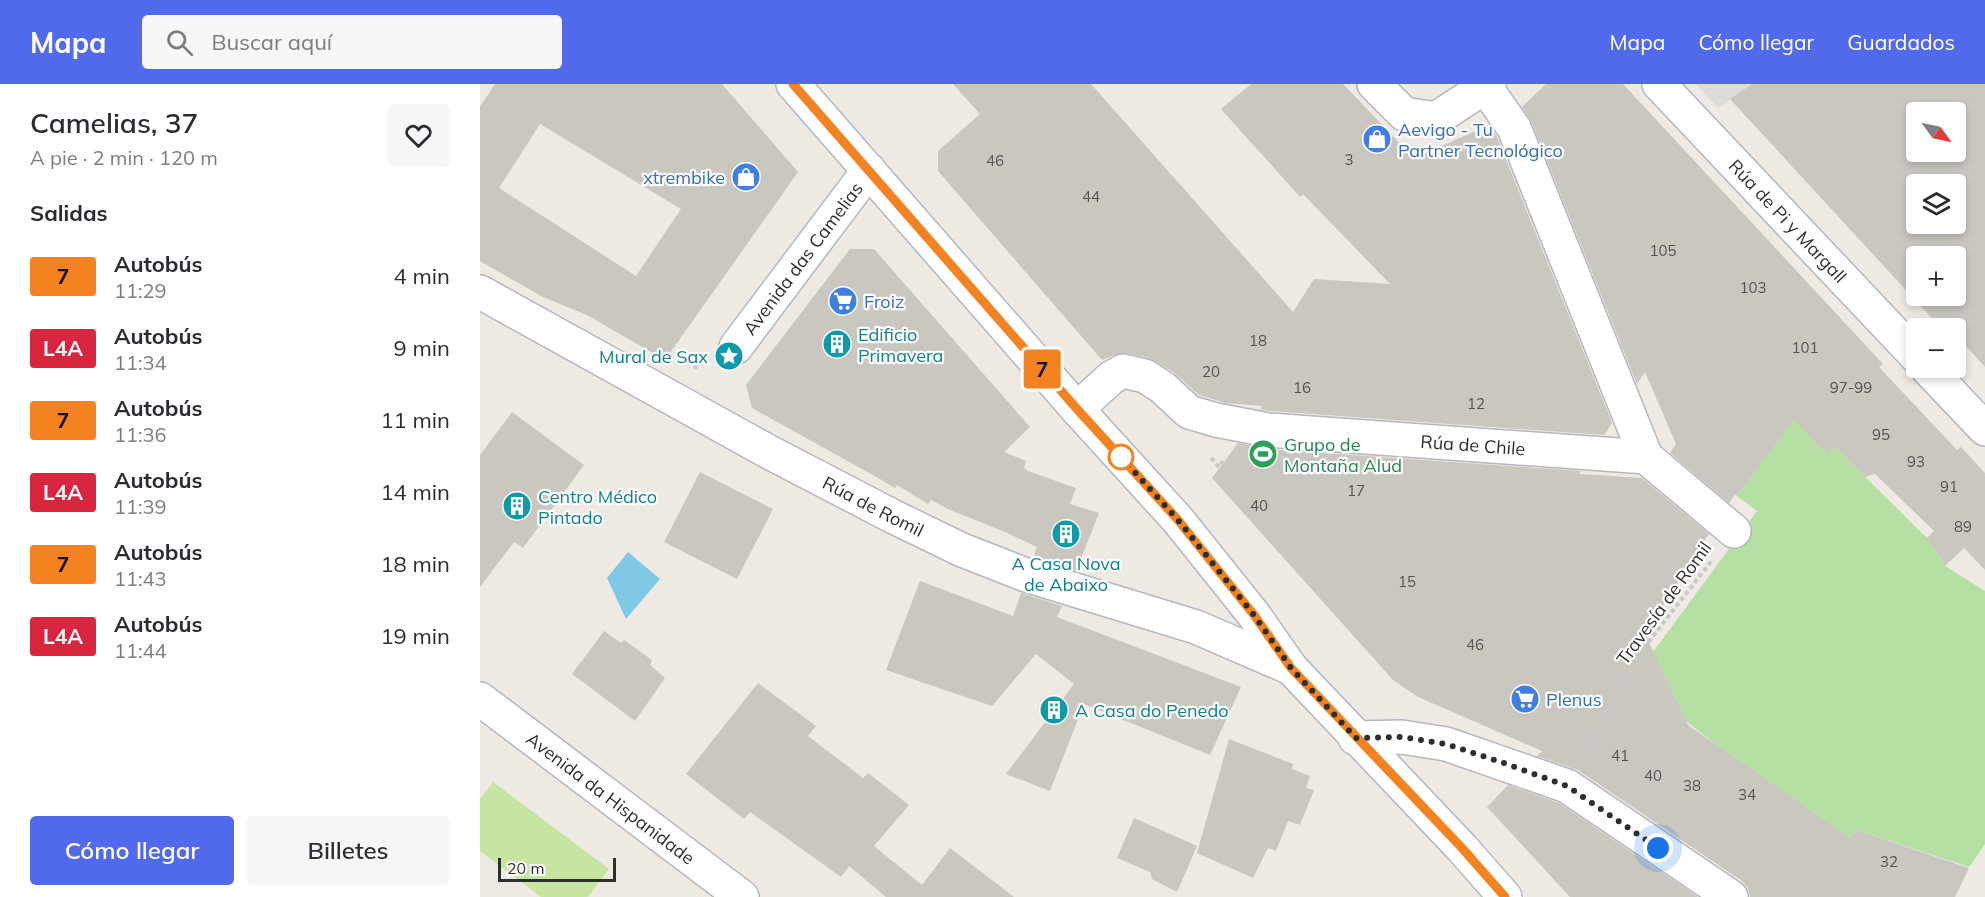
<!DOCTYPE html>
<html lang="es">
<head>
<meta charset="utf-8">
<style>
	body { margin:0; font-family:Mulish,sans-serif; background:#f7f7f7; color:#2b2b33; height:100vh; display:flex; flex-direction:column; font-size:22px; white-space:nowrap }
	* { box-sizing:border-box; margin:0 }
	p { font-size:20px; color:#7c7c81 }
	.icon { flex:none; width:33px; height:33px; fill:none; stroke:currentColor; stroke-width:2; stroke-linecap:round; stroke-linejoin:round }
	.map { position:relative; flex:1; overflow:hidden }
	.details { display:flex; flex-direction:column; background:#fff; width:480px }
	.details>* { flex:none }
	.badge { padding:0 12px; border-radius:4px; font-size:21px; line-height:39px }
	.needle { width:39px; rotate:123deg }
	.buttons { position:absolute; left:1426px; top:18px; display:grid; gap:12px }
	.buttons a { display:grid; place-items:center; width:60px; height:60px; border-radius:6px; background:#fff; box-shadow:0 3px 9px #0003; font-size:30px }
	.scale { position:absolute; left:18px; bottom:15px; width:118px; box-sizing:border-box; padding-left:6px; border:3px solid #2e2e2e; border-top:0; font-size:16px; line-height:21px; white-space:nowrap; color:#2e2e2e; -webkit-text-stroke:4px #fff; paint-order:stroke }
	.you { position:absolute; width:30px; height:30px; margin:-15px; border:4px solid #fff; border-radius:50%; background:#1a73e8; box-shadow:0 0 0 9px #1a73e833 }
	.map>.badge { position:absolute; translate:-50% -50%; box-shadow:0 0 0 3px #fff }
	h2 { padding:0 30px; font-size:22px; line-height:54px }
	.round { display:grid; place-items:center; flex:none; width:63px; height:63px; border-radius:6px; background:#f7f7f7 }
	.summary { display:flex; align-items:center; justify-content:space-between; height:102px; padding:0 30px }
	h1 { font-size:28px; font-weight:600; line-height:45px }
	.cta { display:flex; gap:12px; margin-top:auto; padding:12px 30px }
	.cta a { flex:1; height:69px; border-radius:6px; background:#516aeb; color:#fff; font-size:24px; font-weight:600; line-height:69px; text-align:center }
	.cta a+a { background:#f7f7f7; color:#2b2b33 }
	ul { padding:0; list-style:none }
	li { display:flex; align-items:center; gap:18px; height:72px; padding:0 30px }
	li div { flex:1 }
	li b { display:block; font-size:22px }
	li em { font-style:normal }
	li .badge { min-width:66px; font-weight:700; text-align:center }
	header { display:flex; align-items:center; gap:36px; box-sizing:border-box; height:84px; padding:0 30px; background:#516aeb; color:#fff }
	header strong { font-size:28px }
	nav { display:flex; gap:33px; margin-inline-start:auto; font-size:21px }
	.search { width:420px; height:54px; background:#f7f7f7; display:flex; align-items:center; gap:15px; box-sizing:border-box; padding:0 21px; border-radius:6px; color:#7c7c81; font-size:22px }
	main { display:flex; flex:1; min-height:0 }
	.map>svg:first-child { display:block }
</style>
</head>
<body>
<header>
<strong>Mapa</strong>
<div class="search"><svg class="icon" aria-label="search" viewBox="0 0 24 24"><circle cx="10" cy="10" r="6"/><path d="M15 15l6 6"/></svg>Buscar aquí</div>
<nav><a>Mapa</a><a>Cómo llegar</a><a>Guardados</a></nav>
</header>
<main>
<section class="details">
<div class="summary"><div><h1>Camelias, 37</h1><p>A pie · 2 min · 120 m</p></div><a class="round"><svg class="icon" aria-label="heart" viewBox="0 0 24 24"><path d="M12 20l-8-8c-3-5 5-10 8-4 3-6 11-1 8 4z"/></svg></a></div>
<h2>Salidas</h2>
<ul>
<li><span class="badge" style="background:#f58220;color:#111">7</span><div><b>Autobús</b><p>11:29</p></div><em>4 min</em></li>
<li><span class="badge" style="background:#d7263d;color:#fff">L4A</span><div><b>Autobús</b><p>11:34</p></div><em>9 min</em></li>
<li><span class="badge" style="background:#f58220;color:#111">7</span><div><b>Autobús</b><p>11:36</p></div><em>11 min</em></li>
<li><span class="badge" style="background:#d7263d;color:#fff">L4A</span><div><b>Autobús</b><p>11:39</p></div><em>14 min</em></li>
<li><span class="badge" style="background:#f58220;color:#111">7</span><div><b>Autobús</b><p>11:43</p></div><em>18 min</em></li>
<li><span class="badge" style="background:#d7263d;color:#fff">L4A</span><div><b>Autobús</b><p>11:44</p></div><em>19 min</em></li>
</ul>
<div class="cta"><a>Cómo llegar</a><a>Billetes</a></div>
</section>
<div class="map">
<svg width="1505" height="813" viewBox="0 0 1505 813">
	<rect width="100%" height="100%" fill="#eee9e2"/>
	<!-- green -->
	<path fill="#b6dfa4" d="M1314 334 1347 371 1355 363 1447 454 1465 482 1505 507V760L1489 783 1376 746 1370 754 1252 673 1206 637 1173 568 1277 427 1257 412Z"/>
	<!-- pitch -->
	<path fill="#c6e5a1" d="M13 698 129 785 108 813H61L0 767V715Z"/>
	<!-- plaza -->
	<path fill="#dedcd8" d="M1216 0H1272L1238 24Z"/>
	<!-- water -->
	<path fill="#7fc8e6" d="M148 468 180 495 146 535 127 494Z"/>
	<!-- building -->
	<g fill="#cac7c0" fill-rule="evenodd">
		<path d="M15 0H242L318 88 185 276 107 231 63 213 0 177V23ZM60 40 201 125 156 192 19 104Z"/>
		<path d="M473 0H611L813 228 834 195 910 200 823 110 820 113 741 25 771 0H863L934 74 1009 41 1017 53 1132 339 1124 351 790 327 780 325 782 322 745 319 719 311 692 287 669 274 646 269 634 271 622 276 458 87V67L500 30Z"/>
		<path d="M1066 0H1143L1403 280 1399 283 1477 366 1481 363 1505 389V486L1484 464 1465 482 1447 454 1454 447 1395 390 1385 393 1355 363 1347 371 1314 335 1257 412 1255 410 1249 419 1190 369 1196 360 1165 288 1157 300 1051 37 1042 23Z"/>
		<path d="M1272 0H1505V283L1476 251V244H1470L1467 241 1459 242 1250 15ZM1437 28H1476V68H1437ZM1437 100H1476V140H1437ZM1437 172H1476V212H1437Z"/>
		<path d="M370 165H394L550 343 524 368 546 377 544 384 548 387 596 404 590 420 619 429 596 487 553 474 557 463 525 448 468 425 451 416 448 420 417 401 415 404 400 395 272 324 266 301Z"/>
		<path d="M32 328 104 381 43 464 34 458 0 503V371Z"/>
		<path d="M758 359 787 365 1101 387 1099 390 1162 394 1229 450 1165 550 1208 641 1370 754 1376 746 1489 784 1475 813H1270L1268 804 1262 797 1098 686 1057 672 1062 667 938 613 913 596 732 394Z"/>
		<path d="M220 388 293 425 257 495 184 458Z"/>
		<path d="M440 497 533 532 541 509 582 522 577 533 761 603 730 671 604 620 570 707 526 690 594 600 556 570 512 622 406 586Z"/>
		<path d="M124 547 141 559 144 556 172 576 170 581 185 594 155 637 92 590Z"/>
		<path d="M278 599 336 642 328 652 383 694 388 689 429 721 394 762 442 801 470 764 534 813H406L369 782 361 793 270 728 264 735 206 690Z"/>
		<path d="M749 655 813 680 812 685 830 692 826 704 834 706 820 741 808 737 796 767 788 764 773 794 717 769Z"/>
		<path d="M1028 701 1079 719 1218 813H1090L1007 723Z"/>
		<path d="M654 734 717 762 697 808 672 795 670 788 637 774Z"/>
	</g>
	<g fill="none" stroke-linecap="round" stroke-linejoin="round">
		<!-- street casing -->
		<g stroke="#b5b7c0" stroke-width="36">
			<g id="street">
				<path d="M894 0 924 30 956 35 1009 0"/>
				<path d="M1006 4 1034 44 1166 373 1254 447"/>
				<path id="s1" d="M0 208 289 368 412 432 482 466 546 491 716 543 811 584"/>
				<path id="s2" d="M256 263 389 86"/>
				<path id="s3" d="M597 325 631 294 643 287 665 292 682 303 709 328 736 336 788 346 1166 373"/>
				<path id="s4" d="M0 615 262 813"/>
				<path d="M875 654 922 653 966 660 1087 702 1251 813"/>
			</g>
		</g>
		<!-- secondary casing -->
		<g stroke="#b5b7c0" stroke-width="36">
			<g id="secondary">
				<path d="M313 0 597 325 698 436 774 531 811 584 982 764 1025 813"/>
				<path id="s5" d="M1179 0 1437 273"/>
				<path d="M1447 284 1505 345"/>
			</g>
		</g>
		<!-- path -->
		<g stroke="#c9c9c9" stroke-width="4" stroke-dasharray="4.5 3" stroke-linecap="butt">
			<path d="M216 285 214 277 222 280"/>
			<path d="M731 374 739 383 745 374"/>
			<path d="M1106 669 1160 569 1233 475"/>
		</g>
		<!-- street -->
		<use href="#street" stroke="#fff" stroke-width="33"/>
		<!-- secondary -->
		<use href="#secondary" stroke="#fff" stroke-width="33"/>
	</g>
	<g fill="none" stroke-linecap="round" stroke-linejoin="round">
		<!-- line casing -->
		<g stroke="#fff" stroke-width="14">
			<path id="line" d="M313 0 597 325 698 436 774 531 811 584 982 764 1025 813"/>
		</g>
		<!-- line -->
		<use href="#line" stroke="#f58220" stroke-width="9"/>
		<!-- walk -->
		<path stroke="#2e2e2e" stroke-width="6" stroke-dasharray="0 10.8" d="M641 373 698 436 774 531 811 584 876 654 922 653 966 660 1021 678 1087 702 1178 764"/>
	</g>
	<!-- icons -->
	<defs>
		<g id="shop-disc" transform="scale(1.5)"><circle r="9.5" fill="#3f7fe0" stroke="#fff"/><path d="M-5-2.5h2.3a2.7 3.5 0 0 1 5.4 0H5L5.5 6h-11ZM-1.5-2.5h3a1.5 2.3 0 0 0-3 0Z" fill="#fff"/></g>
		<g id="supermarket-disc" transform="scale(1.5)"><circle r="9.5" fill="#3f7fe0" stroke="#fff"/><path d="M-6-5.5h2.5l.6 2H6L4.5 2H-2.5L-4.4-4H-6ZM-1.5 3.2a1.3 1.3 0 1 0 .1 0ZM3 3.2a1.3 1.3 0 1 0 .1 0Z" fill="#fff"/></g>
		<g id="building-disc" transform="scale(1.5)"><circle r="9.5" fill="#0f9aa8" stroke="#fff"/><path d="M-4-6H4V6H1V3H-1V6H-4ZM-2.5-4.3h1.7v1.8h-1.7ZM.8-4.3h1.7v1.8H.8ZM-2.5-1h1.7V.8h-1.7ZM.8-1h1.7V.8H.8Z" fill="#fff"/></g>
		<g id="sight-disc" transform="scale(1.5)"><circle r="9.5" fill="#0f9aa8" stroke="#fff"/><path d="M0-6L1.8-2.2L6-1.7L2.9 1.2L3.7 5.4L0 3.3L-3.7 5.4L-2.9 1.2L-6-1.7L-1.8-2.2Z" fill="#fff"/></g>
		<g id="stadium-disc" transform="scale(1.5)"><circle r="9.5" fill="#2e9e5b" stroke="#fff"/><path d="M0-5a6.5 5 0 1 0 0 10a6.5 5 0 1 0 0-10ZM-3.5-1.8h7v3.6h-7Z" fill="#fff"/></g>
	</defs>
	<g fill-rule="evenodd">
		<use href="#shop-disc" x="897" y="55"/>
		<use href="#shop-disc" x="266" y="93"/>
		<use href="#supermarket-disc" x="363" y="217"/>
		<use href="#building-disc" x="357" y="260"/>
		<use href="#sight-disc" x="249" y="272"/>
		<use href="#stadium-disc" x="783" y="370"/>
		<use href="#building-disc" x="37" y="422"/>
		<use href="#building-disc" x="586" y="450"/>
		<use href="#supermarket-disc" x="1045" y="615"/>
		<use href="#building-disc" x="574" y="626"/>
	</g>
	<!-- markers -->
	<circle fill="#fff" stroke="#f58220" stroke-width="3" cx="641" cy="373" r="12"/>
	<g text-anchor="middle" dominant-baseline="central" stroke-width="4.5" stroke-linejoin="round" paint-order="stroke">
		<!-- number labels -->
		<g font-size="15" fill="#555452">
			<text x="869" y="75">3</text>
			<text x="515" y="76">46</text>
			<text x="611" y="112">44</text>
			<text x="1183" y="166">105</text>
			<text x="1273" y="203">103</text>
			<text x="778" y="256">18</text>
			<text x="1325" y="263">101</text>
			<text x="731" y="287">20</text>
			<text x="822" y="303">16</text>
			<text x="1371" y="303">97-99</text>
			<text x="996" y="319">12</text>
			<text x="1401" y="350">95</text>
			<text x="1436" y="377">93</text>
			<text x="1469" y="402">91</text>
			<text x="876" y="406">17</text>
			<text x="779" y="421">40</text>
			<text x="1483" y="442">89</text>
			<text x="927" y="497">15</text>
			<text x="995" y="560">46</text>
			<text x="1140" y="671">41</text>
			<text x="1173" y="691">40</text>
			<text x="1212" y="701">38</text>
			<text x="1267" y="710">34</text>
			<text x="1409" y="777">32</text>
		</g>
		<!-- shop labels -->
		<g font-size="18" fill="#366cbe" stroke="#fff" text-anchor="start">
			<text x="918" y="45">Aevigo - Tu<tspan x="918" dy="21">Partner Tecnológico</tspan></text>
			<text x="245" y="93" text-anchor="end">xtrembike</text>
			<text x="384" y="217">Froiz</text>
			<text x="1066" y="615">Plenus</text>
		</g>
		<!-- street labels -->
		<g font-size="18" fill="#2e2e2e" stroke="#fff">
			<text stroke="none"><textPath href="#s5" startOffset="188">Rúa de Pi y Margall</textPath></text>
			<text stroke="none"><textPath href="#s2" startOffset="111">Avenida das Camelias</textPath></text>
			<text stroke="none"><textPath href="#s3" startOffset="426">Rúa de Chile</textPath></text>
			<text stroke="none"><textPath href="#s1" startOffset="448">Rúa de Romil</textPath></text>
			<text transform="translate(1184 519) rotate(-54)">Travesía de Romil</text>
			<text stroke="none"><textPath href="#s4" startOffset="164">Avenida da Hispanidade</textPath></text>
		</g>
		<!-- culture labels -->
		<g font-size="18" fill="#0d838f" stroke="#fff" text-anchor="start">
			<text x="378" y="250">Edificio<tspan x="378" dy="21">Primavera</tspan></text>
			<text x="228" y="272" text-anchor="end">Mural de Sax</text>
			<text x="58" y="412">Centro Médico<tspan x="58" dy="21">Pintado</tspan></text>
			<text x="586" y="479" text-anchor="middle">A Casa Nova<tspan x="586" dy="21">de Abaixo</tspan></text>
			<text x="595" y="626">A Casa do Penedo</text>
		</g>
		<!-- leisure labels -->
		<g font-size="18" fill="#27864d" stroke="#fff" text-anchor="start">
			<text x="804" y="360">Grupo de<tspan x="804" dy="21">Montaña Alud</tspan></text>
		</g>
	</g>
</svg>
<div class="buttons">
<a><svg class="needle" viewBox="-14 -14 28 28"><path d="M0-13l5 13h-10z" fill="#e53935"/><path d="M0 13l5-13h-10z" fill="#7c7c81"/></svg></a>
<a><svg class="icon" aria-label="layers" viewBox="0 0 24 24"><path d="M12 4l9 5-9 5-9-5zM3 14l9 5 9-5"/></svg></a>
<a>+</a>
<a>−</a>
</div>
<div class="scale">20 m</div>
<div class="you" style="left:1178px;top:764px"></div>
<b class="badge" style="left:562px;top:285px;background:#f58220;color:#111">7</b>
</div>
</main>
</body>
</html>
